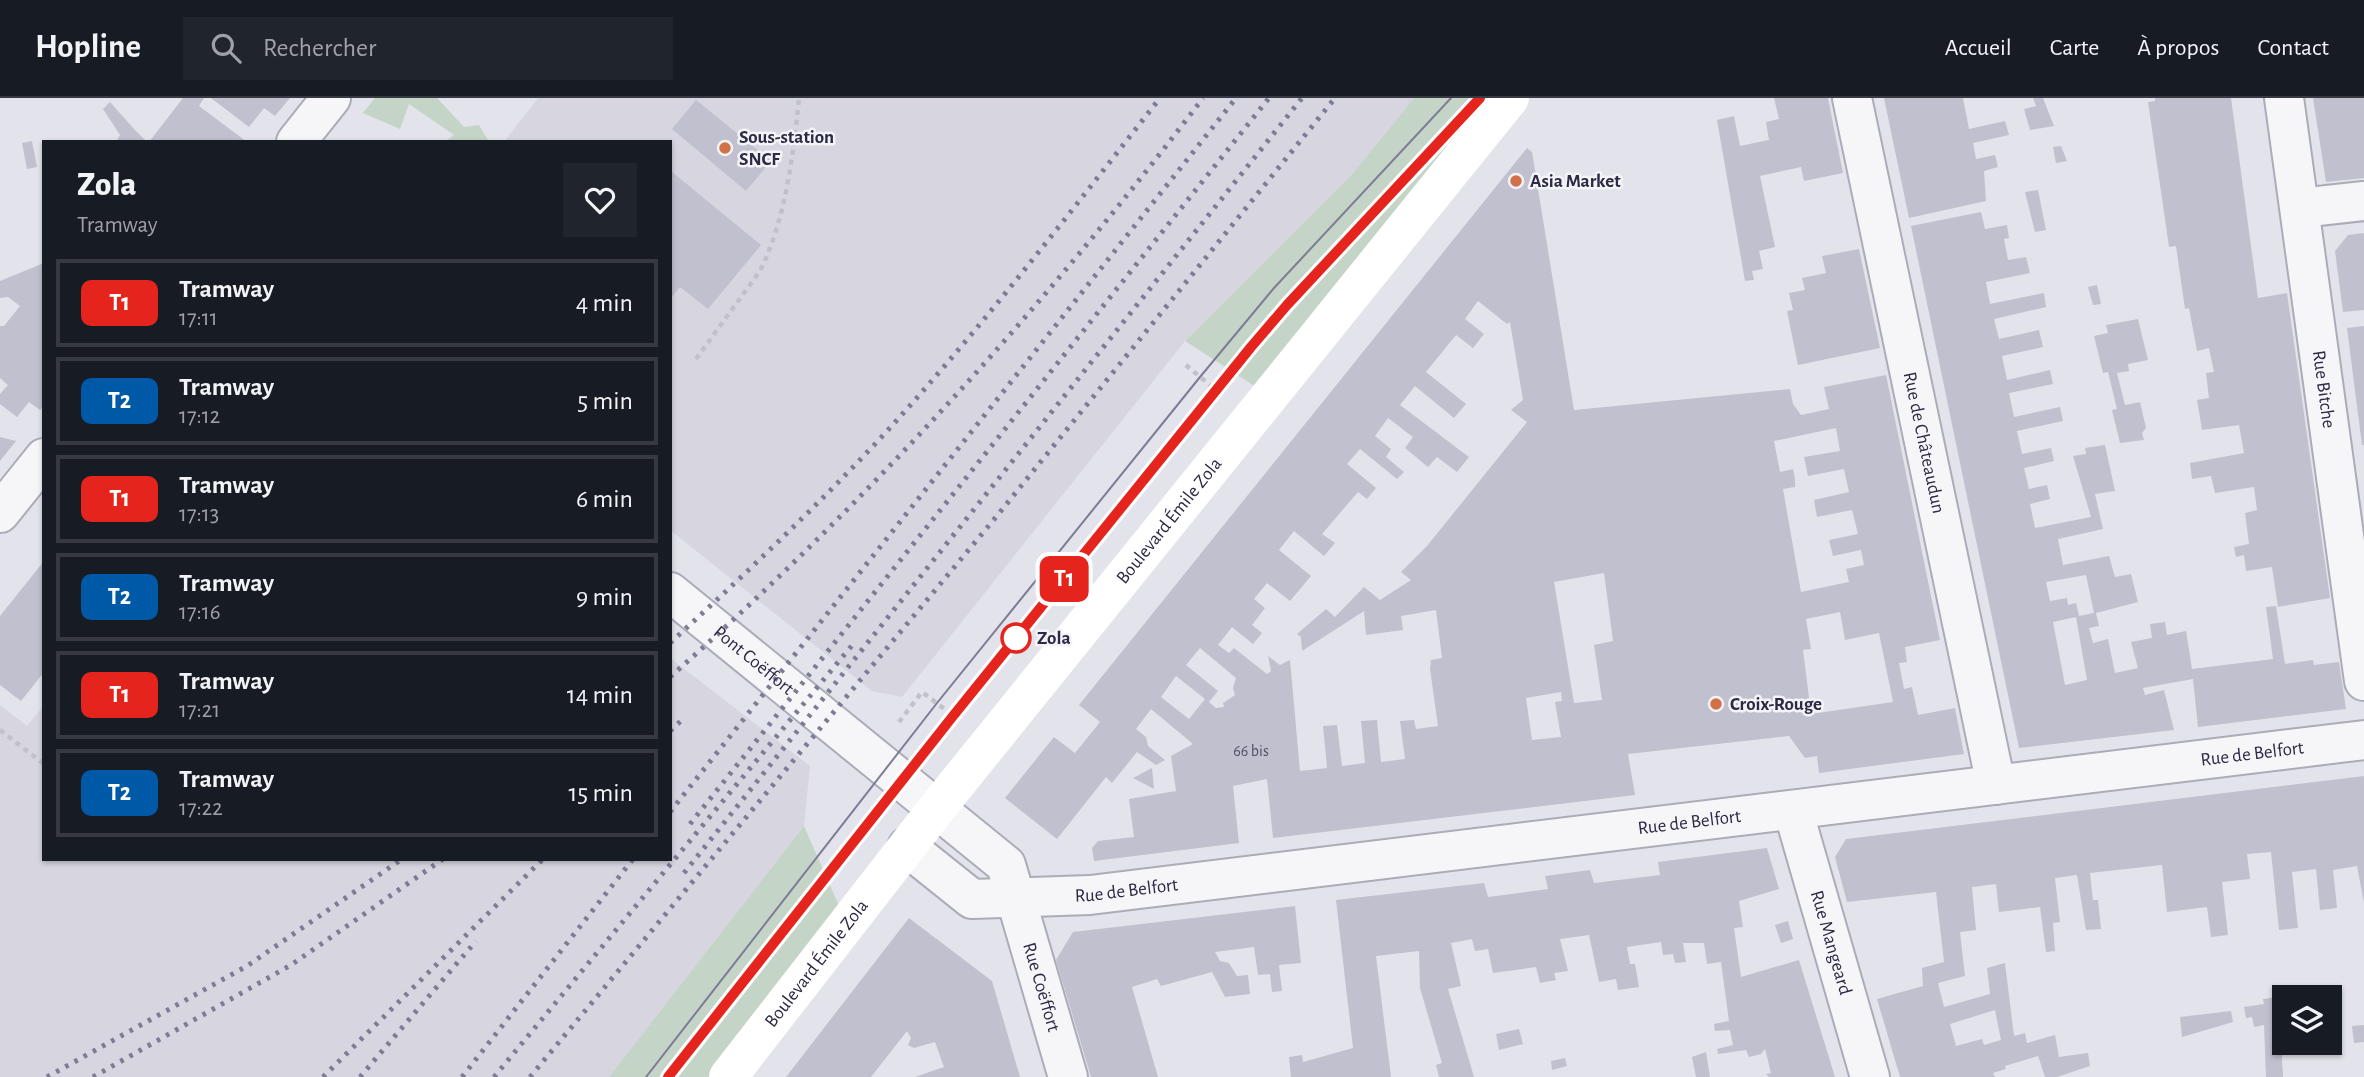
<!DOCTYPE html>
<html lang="fr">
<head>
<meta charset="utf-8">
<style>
	body { margin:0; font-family:"Alegreya Sans",sans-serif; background:#20242c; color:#f1f3f6; height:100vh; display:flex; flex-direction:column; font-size:26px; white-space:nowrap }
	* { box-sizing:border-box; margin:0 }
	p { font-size:23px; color:#9ea1a6 }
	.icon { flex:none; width:38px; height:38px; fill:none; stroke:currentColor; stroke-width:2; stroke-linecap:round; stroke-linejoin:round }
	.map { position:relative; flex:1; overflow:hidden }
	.details { position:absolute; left:42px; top:42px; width:630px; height:721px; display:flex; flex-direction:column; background:#171b24; border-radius:0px; box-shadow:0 2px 5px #0004 }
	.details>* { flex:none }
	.badge { padding:0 14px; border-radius:10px; font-size:24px; line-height:46px }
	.tools { position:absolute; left:2272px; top:887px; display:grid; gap:14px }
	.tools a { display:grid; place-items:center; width:70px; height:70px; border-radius:0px; background:#171b24; box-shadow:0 2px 5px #0004; font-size:35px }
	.map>.badge { position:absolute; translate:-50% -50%; box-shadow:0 0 0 4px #fff }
	.round { display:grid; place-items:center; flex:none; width:74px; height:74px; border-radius:0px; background:#20242c }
	.summary { display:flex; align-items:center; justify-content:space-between; height:119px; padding:0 35px }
	h1 { font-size:33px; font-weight:800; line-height:52px }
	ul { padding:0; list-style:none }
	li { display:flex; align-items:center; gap:21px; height:88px; margin:0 14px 10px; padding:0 21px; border:4px solid #363941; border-radius:0px }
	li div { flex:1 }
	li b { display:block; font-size:26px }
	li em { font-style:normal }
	li .badge { min-width:77px; font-weight:700; text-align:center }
	header { display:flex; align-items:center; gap:42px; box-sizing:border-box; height:98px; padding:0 35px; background:#171b24; border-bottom:2px solid #363941 }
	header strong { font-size:33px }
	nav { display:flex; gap:38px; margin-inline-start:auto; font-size:24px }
	.search { width:490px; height:63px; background:#20242c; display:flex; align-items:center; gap:18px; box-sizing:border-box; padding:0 24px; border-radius:0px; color:#9ea1a6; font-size:26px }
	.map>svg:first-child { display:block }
</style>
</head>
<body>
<header>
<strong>Hopline</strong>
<div class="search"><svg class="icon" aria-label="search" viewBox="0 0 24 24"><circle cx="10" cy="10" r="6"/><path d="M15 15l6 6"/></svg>Rechercher</div>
<nav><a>Accueil</a><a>Carte</a><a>À propos</a><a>Contact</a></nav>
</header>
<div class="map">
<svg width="2364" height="979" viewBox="0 0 2364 979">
	<rect width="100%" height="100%" fill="#e3e3eb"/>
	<!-- built -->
	<g fill="#d6d5e0">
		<path d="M538 0H1414L1353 75 1185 243 902 599 872 593 670 432V44H504Z"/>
		<path d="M670 560 810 668 804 728 609 979H0V607L27 628 44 607V761H670Z"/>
	</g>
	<!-- green -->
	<g fill="#c4d5c7">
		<path d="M375 0H437L464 29 479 27 489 44H444L454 37 409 6 400 31 363 15Z"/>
		<path d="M1414 0H1493L1256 289 1185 243 1353 75Z"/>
		<path d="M804 728 847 826 728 979H609Z"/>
	</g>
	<!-- building -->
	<g fill="#c1c0ce" fill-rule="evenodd">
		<path d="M183 0H204L199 8 247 44H149Z"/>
		<path d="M211 0H290L275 18 264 10 249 29Z"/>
		<path d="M1774 0H1828L1843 75 1804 83 1801 69 1760 78 1775 149 1759 153 1763 171 1752 173 1754 182 1745 183 1717 22 1734 18 1740 48 1769 42 1766 24 1779 21Z"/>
		<path d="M1884 0H1963L1969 31 2005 23 2009 37 1973 45 1976 61 1995 57 1998 69 1984 73 1986 103 1909 120Z"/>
		<path d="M2033 0H2043L2054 28 2030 32 2024 11 2036 8Z"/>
		<path d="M2155 0H2231L2258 200 2287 195 2330 500 2278 509 2272 469 2246 473 2244 457 2236 459 2234 449 2249 446 2245 415 2257 412 2254 389 2215 395 2211 378 2192 381 2190 365 2244 355 2239 327 2202 332 2197 302 2209 300 2206 275 2214 274 2209 250 2197 253 2189 210 2185 211 2176 148 2169 149 2148 4 2155 3Z"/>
		<path d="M2313 0H2364V80L2326 84Z"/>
		<path d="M696 2 771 63 746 93 672 31Z"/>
		<path d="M110 4 134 31 147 44H116L120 37 103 11Z"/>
		<path d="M32 43 37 69 27 71 22 45Z"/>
		<path d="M2061 48 2067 63 2056 65 2053 49Z"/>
		<path d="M1527 50 1532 54 1574 312 1790 291 1793 306 1801 317 1829 311 1824 289 1886 277 1940 542 1905 549 1907 564 1899 565 1904 591 1912 589 1918 617 1955 610 1964 656 1819 675 1817 658 1805 660 1789 638 1628 656 1635 697 1273 740 1267 681 1233 688 1239 745 1094 763 1092 750 1098 743 1134 739 1129 701 1176 693 1171 658 1193 646 1151 611 1136 631 1146 639 1148 648 1165 662 1156 667 1137 654 1112 685 1106 679 1057 741 1005 700 1054 639 1075 655 1100 624 1079 607ZM1478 203 1507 226 1510 224 1523 302 1511 312 1527 324 1427 448 1401 474 1411 482 1380 502 1364 489 1335 519 1326 511 1297 536 1301 539 1302 553 1364 513 1366 537 1403 532 1401 518 1436 512 1442 560 1431 562 1430 571 1438 628 1416 631 1414 622 1400 623 1405 661 1381 664 1377 622 1361 623 1365 665 1342 668 1337 627 1323 628 1327 670 1300 673 1290 562 1280 567 1268 558 1271 573 1267 576 1234 550 1229 555 1218 547 1232 529 1253 546 1262 535 1252 527 1265 510 1254 501 1267 485 1290 503 1311 478 1279 452 1294 433 1324 458 1335 445 1322 436 1358 394 1367 401 1376 390 1347 366 1360 351 1397 381 1404 374 1386 359 1391 351 1375 338 1388 320 1413 339 1405 350 1428 369 1437 359 1457 374 1469 359 1400 307 1415 288 1454 320 1466 306 1426 274 1456 237 1473 250 1484 236 1465 221ZM1836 330 1840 353 1804 359 1808 378 1844 371 1849 394 1814 402 1817 419 1852 412 1858 436 1829 442 1833 458 1861 452 1864 467 1846 471 1849 484 1801 494 1783 391 1795 389V381L1793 371 1780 374 1774 343ZM1604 475 1613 543 1594 547 1602 602 1574 605 1554 484ZM1840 514 1845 542 1879 535 1893 604 1811 616 1803 552 1811 551 1806 521ZM1200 550 1236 580 1233 590 1235 597 1223 605 1224 609 1216 610 1209 604 1218 593 1186 567ZM1176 578 1205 601 1189 621 1161 599ZM1561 594 1562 603 1555 604 1561 639 1532 642 1526 600Z"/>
		<path d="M672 74 761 147 708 211 680 189 670 201Z"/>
		<path d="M2038 92 2046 132 2035 134 2025 94Z"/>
		<path d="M1981 114 1985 131 2007 127 2009 140 2004 141 2008 162 2026 159 2030 175 1986 184 1990 206 2044 195 2046 209 1994 221 1999 241 2039 232 2043 249 2002 258 2007 282 2050 272 2053 286 2009 295 2014 319 2060 309 2063 323 2017 333 2022 356 2051 350 2054 363 2024 370 2029 391 2047 387 2050 401 2030 406 2035 430 2091 419 2073 358 2086 356 2085 350 2105 347 2115 393 2095 396 2103 431 2058 441 2063 467 2109 458 2115 479 2131 476 2138 504 2096 515 2099 528 2089 530 2093 545 2108 541 2115 575 2138 570 2131 544 2152 540 2150 526 2165 524 2167 537 2186 533 2192 571 2273 561 2266 509 2276 508 2285 566 2313 562 2314 567 2339 564 2346 611 2198 629 2193 581 2143 590 2145 597 2164 592 2174 632 2019 650 1911 128ZM2086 477 2094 515 2079 518 2076 505 2068 507 2067 500 2050 503 2046 484ZM2076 519 2087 582 2065 587 2053 524Z"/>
		<path d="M2364 135V212L2343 214 2335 153 2348 137Z"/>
		<path d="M1859 151 1880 250 1798 267 1787 213 1793 212 1789 195 1805 192 1802 180 1826 175 1822 158Z"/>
		<path d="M44 165V308L40 312 29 304 17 319 0 306V296L8 287 0 280V228H4L20 208 8 199 0 200V183Z"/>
		<path d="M2097 187 2101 206 2093 207 2088 189Z"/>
		<path d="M2138 221 2148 262 2128 266 2129 273 2117 275 2125 307 2140 304 2146 330 2142 335 2144 342 2120 345 2112 312 2117 311 2108 274 2103 275 2094 238 2108 235 2106 227Z"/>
		<path d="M2364 228V347H2362L2347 230Z"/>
		<path d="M0 339 16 343 0 363Z"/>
		<path d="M44 463V574L21 603 0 587V518Z"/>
		<path d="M1152 670 1154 691 1133 680Z"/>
		<path d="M2364 678V805L2357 768 2333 772 2337 810 2320 812 2316 771 2292 774 2298 830 2279 832 2271 754 2247 756 2250 781 2222 784 2228 837 2211 839 2207 809 2167 814 2162 767 2090 775 2093 802H2098L2101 831 2086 832 2077 777 2055 780 2060 824 2053 825 2055 853 2046 854 2040 809 1999 814 1996 786 1972 789 1976 832 1960 834 1965 878 1938 885 1944 909 1990 896 1987 870 2005 865 2014 938 2025 935 2027 945 2055 937 2059 959 2088 955 2090 968 2057 979H2045L2038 958 2005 968 2006 971 1993 975 1995 979H1900L1877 901 1923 888 1922 870 1944 864 1936 794 1847 804 1835 759 1846 741ZM1995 912 2001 942 1984 947 1982 941 1956 948 1950 926Z"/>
		<path d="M1767 750 1779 791 1739 803 1743 829 1734 830 1741 879 1799 862 1835 979H1769L1766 976 1771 975 1765 951 1761 956 1749 959 1746 952 1718 956 1717 951 1733 947 1730 932 1715 933 1714 926 1729 923 1721 864 1707 866 1704 845H1683L1686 864 1675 865 1673 856 1663 857 1661 844 1627 849 1630 866H1635L1639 889 1618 892 1616 881 1599 884 1589 837 1560 841 1568 873 1554 875 1556 882 1540 885 1536 869 1493 875 1488 851 1475 853 1472 841 1451 845 1461 888 1448 891 1474 979H1439L1436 967 1442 965 1420 890 1419 853 1376 858 1391 979H1291L1289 959 1302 957 1303 964 1353 950 1336 802 1484 785 1488 799 1519 795 1548 791 1545 778 1590 772 1594 785 1660 777 1658 764Z"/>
		<path d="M1295 808 1301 865 1279 867 1282 893 1272 894 1270 876 1258 877 1254 849 1215 854 1220 863 1229 865 1237 878 1248 877 1250 896 1225 899 1212 874 1161 888 1157 881 1132 889 1158 979H1091L1056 862 1073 834Z"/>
		<path d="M909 820 992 883 1020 979H915L944 969 935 944 914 950 908 947 911 940 907 933 871 979H786Z"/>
		<path d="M1788 823 1793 841 1781 845 1775 827Z"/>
		<path d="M2284 898V914L2272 915 2274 926 2280 925 2283 979H2266L2264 927 2254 929 2252 919 2246 920 2244 909 2264 906 2263 901Z"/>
		<path d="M2231 913 2233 924 2182 939 2180 919Z"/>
		<path d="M2364 927V944L2354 945 2352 928Z"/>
		<path d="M1519 931 1523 946 1499 952 1496 936Z"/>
		<path d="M1706 954 1710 979H1696L1692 959Z"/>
		<path d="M1565 960 1567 968 1552 972 1551 963Z"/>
	</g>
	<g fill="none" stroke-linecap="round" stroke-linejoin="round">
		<!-- minor casing -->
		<g stroke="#acacb9" stroke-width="42">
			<g id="minor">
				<path id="s1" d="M1852 0 1996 687"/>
				<path id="s2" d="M2284 0 2364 583"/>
				<path d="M296 44 331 0"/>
				<path d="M2300 110 2364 103"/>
				<path d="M0 415 44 360"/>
				<path id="s3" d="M670 494 1006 767 1068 979"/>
				<path id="s4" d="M1793 712 1870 979"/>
				<path id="s5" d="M907 749 972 801 1090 797 2364 642"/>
			</g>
		</g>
		<!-- path -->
		<g stroke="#c1c1ca" stroke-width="4.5" stroke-dasharray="5 5" stroke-linecap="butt">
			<path d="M696 261 760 173C786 120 793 58 799 0"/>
			<path d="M1186 267 1218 294"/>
			<path d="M899 624 922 594 955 619"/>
			<path d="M0 632 44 666"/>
		</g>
		<!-- minor -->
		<use href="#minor" stroke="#f6f6f9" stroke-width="38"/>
		<!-- secondary -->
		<path stroke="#fff" stroke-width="38" id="s6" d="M728 979 937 710 1510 0"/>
		<!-- tram -->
		<g stroke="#7e7c95" stroke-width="2">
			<path d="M646 979 937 605 1200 279 1274 190 1451 0"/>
			<path d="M668 979 953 618 1287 207 1480 0"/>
		</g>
		<!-- rail -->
		<g stroke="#7e7c95" stroke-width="5" stroke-dasharray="3.5 7" stroke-linecap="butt">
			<path d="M670 545C741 480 810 415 876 345 977 236 1068 117 1160 0"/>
			<path d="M670 579C867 405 1044 209 1203 0"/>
			<path d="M670 633 684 620"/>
			<path d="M670 714 1236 0"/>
			<path d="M690 726 1269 0"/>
			<path d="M684 775 1302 0"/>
			<path d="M47 979 247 868 402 761"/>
			<path d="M93 979 291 867 443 761"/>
			<path d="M323 979 543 761"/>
			<path d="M360 979 476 843"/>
			<path d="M462 979 633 761"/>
			<path d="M494 979 854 545"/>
			<path d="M530 979 996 419 1335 0"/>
		</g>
	</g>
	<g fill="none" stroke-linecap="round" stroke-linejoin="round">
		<!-- line casing -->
		<g stroke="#fff" stroke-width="16">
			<path id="line" d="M668 979 953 618 1251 249 1287 207 1480 0"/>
		</g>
		<!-- line -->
		<use href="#line" stroke="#e5251d" stroke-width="10"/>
	</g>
	<!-- markers -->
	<g fill="#d17147" stroke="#f3f3f8" stroke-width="2.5">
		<circle cx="725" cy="50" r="7"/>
		<circle cx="1516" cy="83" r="7"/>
		<circle cx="1716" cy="606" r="7"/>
	</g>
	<circle fill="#fff" stroke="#e5251d" stroke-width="3.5" cx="1016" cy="540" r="14"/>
	<g text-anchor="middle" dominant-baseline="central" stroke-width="5" stroke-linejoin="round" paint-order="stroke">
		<!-- number labels -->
		<g font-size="16" fill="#515066">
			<text x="1251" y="653">66 bis</text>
		</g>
		<!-- poi labels -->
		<g font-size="19" font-weight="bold" fill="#2c2a44" stroke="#f3f3f8" text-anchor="start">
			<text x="739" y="39">Sous-station<tspan x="739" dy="22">SNCF</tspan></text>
			<text x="1530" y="83">Asia Market</text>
			<text x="1730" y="606">Croix-Rouge</text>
		</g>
		<!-- street labels -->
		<g font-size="19" fill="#2c2a44" stroke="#f3f3f8">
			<text stroke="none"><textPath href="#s2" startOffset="294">Rue Bitche</textPath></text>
			<text stroke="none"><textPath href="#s1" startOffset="352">Rue de Châteaudun</textPath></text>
			<text stroke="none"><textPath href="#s6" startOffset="710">Boulevard Émile Zola</textPath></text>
			<text stroke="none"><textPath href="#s3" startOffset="108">Pont Coëffort</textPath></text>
			<text stroke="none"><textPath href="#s5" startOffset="1372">Rue de Belfort</textPath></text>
			<text stroke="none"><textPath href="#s5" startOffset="805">Rue de Belfort</textPath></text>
			<text stroke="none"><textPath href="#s5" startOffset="238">Rue de Belfort</textPath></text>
			<text stroke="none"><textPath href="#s4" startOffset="138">Rue Mangeard</textPath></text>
			<text stroke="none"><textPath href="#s6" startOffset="144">Boulevard Émile Zola</textPath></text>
			<text stroke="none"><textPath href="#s3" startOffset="560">Rue Coëffort</textPath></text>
		</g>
		<!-- stop labels -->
		<g font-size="19" font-weight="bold" fill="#2c2a44" stroke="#f3f3f8" text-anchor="start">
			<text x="1037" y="540">Zola</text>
		</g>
	</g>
</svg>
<div class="tools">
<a><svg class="icon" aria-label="layers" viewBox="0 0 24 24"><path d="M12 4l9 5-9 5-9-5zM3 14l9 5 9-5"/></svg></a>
</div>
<b class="badge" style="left:1064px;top:481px;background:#e5251d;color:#fff">T1</b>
<section class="details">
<div class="summary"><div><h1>Zola</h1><p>Tramway</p></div><a class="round"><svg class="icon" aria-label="heart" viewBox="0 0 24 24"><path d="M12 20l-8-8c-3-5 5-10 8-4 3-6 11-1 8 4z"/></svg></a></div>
<ul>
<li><span class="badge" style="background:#e5251d;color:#fff">T1</span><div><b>Tramway</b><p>17:11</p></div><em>4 min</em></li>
<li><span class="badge" style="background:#0059a6;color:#fff">T2</span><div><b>Tramway</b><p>17:12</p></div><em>5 min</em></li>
<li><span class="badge" style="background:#e5251d;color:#fff">T1</span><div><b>Tramway</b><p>17:13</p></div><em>6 min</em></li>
<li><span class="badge" style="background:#0059a6;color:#fff">T2</span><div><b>Tramway</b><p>17:16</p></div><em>9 min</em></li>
<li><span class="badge" style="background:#e5251d;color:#fff">T1</span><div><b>Tramway</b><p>17:21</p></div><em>14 min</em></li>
<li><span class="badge" style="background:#0059a6;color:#fff">T2</span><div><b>Tramway</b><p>17:22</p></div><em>15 min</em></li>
</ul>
</section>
</div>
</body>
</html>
